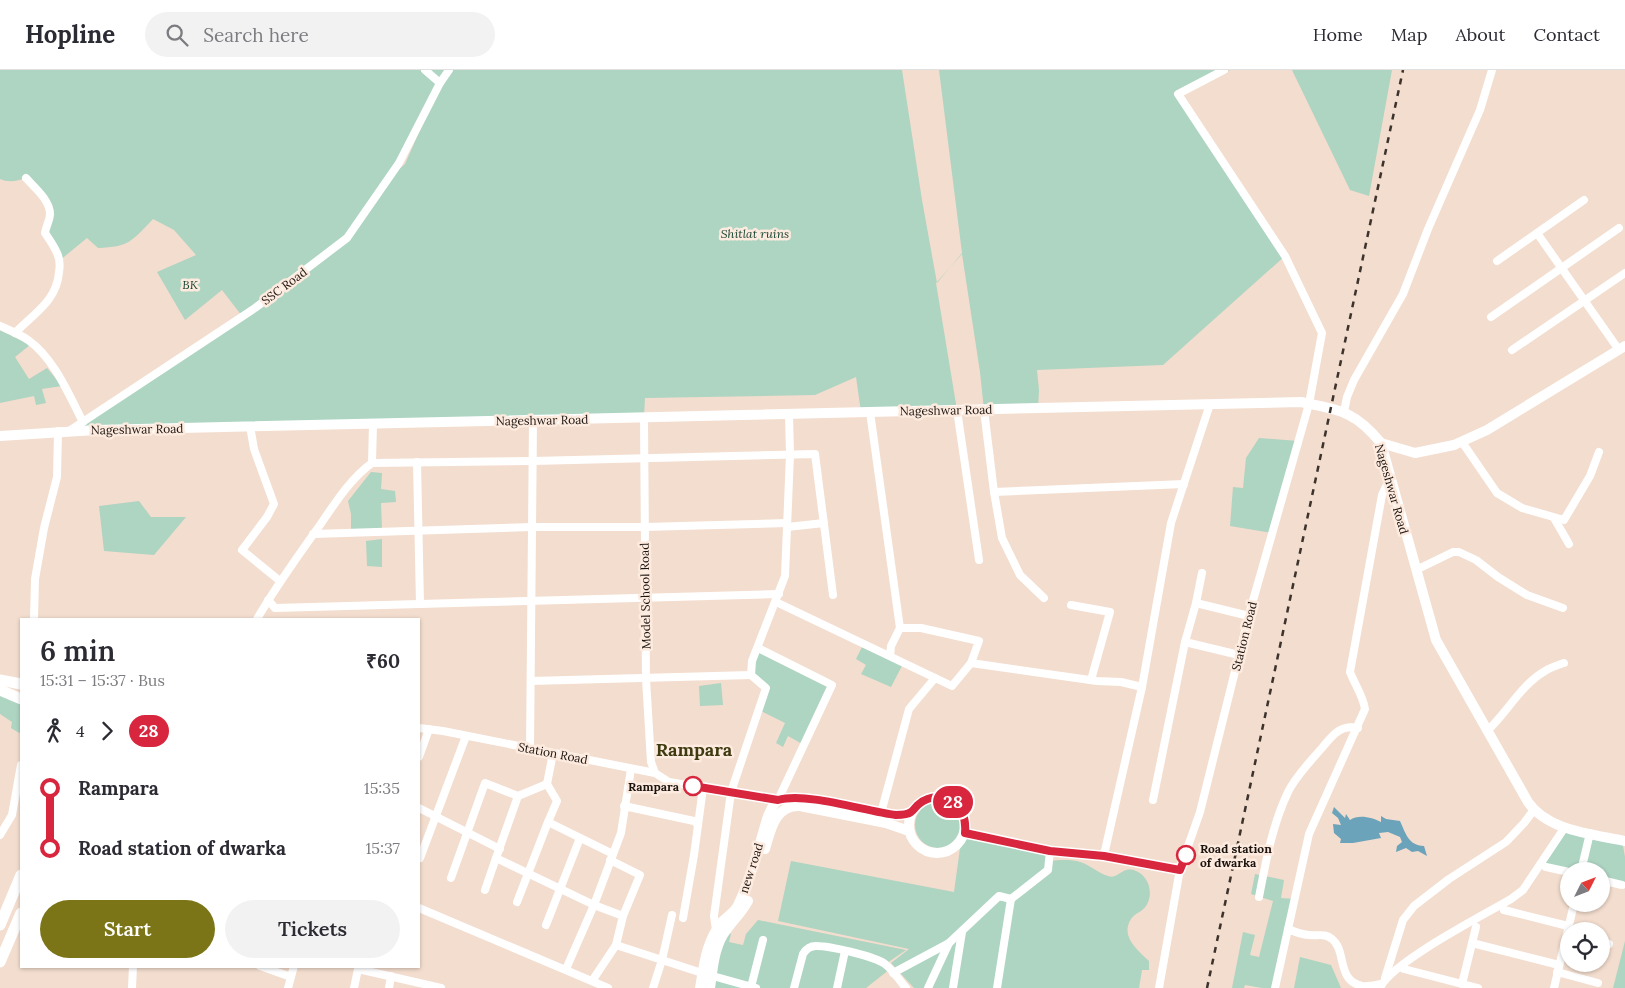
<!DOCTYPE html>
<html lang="en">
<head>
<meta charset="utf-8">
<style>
	body { margin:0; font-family:Lora,serif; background:#f2f2f3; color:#2b2b33; height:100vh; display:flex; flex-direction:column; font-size:19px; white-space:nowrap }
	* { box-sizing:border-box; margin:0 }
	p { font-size:16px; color:#7c7c81 }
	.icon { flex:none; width:28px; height:28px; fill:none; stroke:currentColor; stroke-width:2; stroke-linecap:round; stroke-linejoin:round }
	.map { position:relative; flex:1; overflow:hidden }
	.side { position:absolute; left:20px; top:548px; width:400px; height:350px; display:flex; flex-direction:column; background:#fff; border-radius:0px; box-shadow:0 1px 4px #0004 }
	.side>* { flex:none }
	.badge { padding:0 10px; border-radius:16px; font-size:18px; line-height:32px }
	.needle { width:32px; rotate:48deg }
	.fabs { position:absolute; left:1560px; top:792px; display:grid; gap:10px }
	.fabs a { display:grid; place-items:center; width:50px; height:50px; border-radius:50%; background:#fff; box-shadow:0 1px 4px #0004; font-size:25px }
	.map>.badge { position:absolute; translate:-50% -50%; box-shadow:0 0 0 2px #fff }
	.legs { display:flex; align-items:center; gap:8px; height:55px; padding:0 20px; font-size:16px }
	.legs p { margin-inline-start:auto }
	.summary { display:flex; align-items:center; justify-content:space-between; height:85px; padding:0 20px }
	h1 { font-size:28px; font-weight:600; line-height:38px }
	.cta { display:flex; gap:10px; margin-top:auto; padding:10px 20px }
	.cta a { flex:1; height:58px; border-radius:30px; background:#7b7518; color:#fff; font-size:20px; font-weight:600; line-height:58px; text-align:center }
	.cta a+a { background:#f2f2f3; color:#2b2b33 }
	ul { padding:0 20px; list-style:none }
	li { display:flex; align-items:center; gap:18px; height:60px; font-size:19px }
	li i { display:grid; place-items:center; width:8px; height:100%; margin:0 6px; background:currentColor }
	li i::after { content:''; width:12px; height:12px; margin:-6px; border:4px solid; border-radius:50%; background:#fff }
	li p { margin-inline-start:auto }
	li:first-child i { background:linear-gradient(#0000 50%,currentColor 0) }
	li:last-child i { background:linear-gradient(currentColor 50%,#0000 0) }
	header { display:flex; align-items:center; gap:30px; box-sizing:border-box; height:70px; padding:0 25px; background:#fff; border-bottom:1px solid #e1e1e2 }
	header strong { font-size:24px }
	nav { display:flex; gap:28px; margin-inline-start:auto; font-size:18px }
	.search { width:350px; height:45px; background:#f2f2f3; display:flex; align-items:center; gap:12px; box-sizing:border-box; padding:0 18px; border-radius:28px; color:#7c7c81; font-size:19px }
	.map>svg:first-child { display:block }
</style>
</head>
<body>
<header>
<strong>Hopline</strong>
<div class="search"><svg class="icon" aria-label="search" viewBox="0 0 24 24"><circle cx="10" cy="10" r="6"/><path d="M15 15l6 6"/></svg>Search here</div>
<nav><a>Home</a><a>Map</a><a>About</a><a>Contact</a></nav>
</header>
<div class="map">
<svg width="1625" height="918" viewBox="0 0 1625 918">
	<rect width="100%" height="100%" fill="#f3ddce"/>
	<!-- green -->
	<g fill="#aed4c2" fill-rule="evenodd">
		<path d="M0 0H902L922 130 937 213 962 183 939 0H1230L1179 24 1285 186 1163 295 1037 300 1039 320 1038 338 984 340 980 302 962 184 936 213 957 340 861 342 856 307 815 325 645 328 644 347 69 361 242 246 222 220 185 250 157 202 196 185 174 160 153 149C132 171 129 177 98 178L87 168 59 191 45 163 48 136 26 108C17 111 9 113 0 109ZM436 24 405 94 390 107Z"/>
		<path d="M1292 0H1392L1369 126 1350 120Z"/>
		<path d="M0 260 30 275 15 287 29 309 47 298 62 316 42 319 46 333 36 335 34 326 0 333Z"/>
		<path d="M1259 368 1298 371 1272 463 1230 456 1233 417 1243 418 1246 388Z"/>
		<path d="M371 402 382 403 381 419 395 421 396 432 381 433 382 460 351 461V444L348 431Z"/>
		<path d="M139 431 151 447H186L154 485 104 481 99 436Z"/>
		<path d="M382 469V497L367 496 366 471Z"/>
		<path d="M864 573 904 592 891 617 861 604 866 595 856 589Z"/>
		<path d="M758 578 832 615 804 675 788 666 783 677 776 673 785 653 759 640 766 618 751 605Z"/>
		<path d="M721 613 723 635 700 636 699 616Z"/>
		<path d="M0 625 21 634V664L11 658 12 652 0 644Z"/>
		<circle cx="938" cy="755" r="23"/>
		<path d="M1565 757 1622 770 1625 787V816L1601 810V801H1569L1542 796Z"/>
		<path d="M965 763 1050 781 1049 791C1059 790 1071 789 1080 792 1090 795 1098 803 1108 806 1119 810 1122 795 1136 801 1149 806 1154 824 1146 836 1142 842 1135 843 1131 849 1120 866 1137 880 1149 891V900H1142L1139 918H914L891 893 909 879 778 851 791 791 954 822 961 771Z"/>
		<path d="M1255 804 1284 810 1281 828 1295 829 1278 918H1262L1245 915 1244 918H1232L1243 862 1255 865 1250 885 1259 887 1273 831 1251 824Z"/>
		<path d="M758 850 906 880 887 893 890 899 866 918H711L726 859 731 864 729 872 743 875 746 864Z"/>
		<path d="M1625 871V918H1613Z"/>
		<path d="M1300 887 1331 895 1341 918H1294Z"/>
	</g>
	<!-- water -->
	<path fill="#6ba3bb" d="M1334 737 1345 748 1346 744 1350 750C1358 744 1372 747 1381 752V746L1386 749 1400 751C1406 764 1408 775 1424 776L1427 786 1418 781 1412 782 1406 778 1396 782 1397 776 1402 772 1400 767 1388 762 1379 763 1381 768 1353 773H1340L1341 769 1334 763 1333 754 1341 755 1338 748 1332 743Z"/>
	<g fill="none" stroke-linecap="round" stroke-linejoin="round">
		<!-- minor -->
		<g stroke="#fff" stroke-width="8">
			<path d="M425 0 440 13"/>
			<path d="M1537 163 1619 280"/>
			<path d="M1497 191 1584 130"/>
			<path d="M1491 247 1619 158"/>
			<path d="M0 256C9 260 20 264 28 270 54 288 69 325 83 352"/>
			<path d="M15 263C33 244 57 231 59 202 60 196 60 189 57 183 54 176 49 169 45 163 46 156 50 150 50 144 50 130 34 117 26 108"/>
			<path d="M1512 280 1625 203"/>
			<path d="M957 340 979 490"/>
			<path d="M984 340 994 422 1184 414"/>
			<path d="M870 342 900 558"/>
			<path d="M1344 342 1347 327 1354 310 1403 224 1428 159 1480 40 1492 0"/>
			<path d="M644 347 646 609 651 692 655 703"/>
			<path d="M250 356 254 379 274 434 267 447 242 480 280 511"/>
			<path d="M69 361 255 238 347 168 399 93 440 13 449 0"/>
			<path d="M1462 372 1497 423 1522 438 1564 450 1590 406 1599 382"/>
			<path d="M417 392 420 534"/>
			<path d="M372 393 373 354"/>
			<path d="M994 422 1002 468 1020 505 1044 528"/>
			<path d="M1554 448 1569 474"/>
			<path d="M787 457 824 453"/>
			<path d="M313 464 532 457H644L787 453"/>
			<path d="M1416 500 1453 482H1459L1476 490 1498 507 1527 525 1563 538"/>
			<path d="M268 530 275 538 779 524"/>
			<path d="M776 532 952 616 971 593 979 571 921 558H900L891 576 890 586"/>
			<path d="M1196 533 1202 503"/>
			<path d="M1071 535 1110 542 1091 610"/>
			<path d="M34 549 35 509 44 458 57 407 58 361"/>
			<path d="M257 549C276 516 298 486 320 455 335 433 351 408 372 393L533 391 815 384 833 525"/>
			<path d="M1239 585 1185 572 1196 533 1249 546"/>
			<path d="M971 593 1097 611 1121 612 1142 617 1104 785"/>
			<path d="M531 611 751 605"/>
			<path d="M1142 617 1171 453 1210 334"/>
			<path d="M419 658 443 661 655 703 669 712 778 730 832 615 758 578"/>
			<path d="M1488 660C1508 641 1521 615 1545 601 1551 597 1558 595 1564 593"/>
			<path d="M530 679 533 350"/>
			<path d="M553 683 547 714 557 731 548 752 613 784"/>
			<path d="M419 687 429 659"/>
			<path d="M631 699 621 763 594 835 623 846 616 875 702 903 756 918"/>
			<path d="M547 714 518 726 496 788 594 835 566 899"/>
			<path d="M1153 730 1185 572"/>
			<path d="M624 736 694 751 698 755"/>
			<path d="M419 738 500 779"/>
			<path d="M881 743 909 639 935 608"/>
			<path d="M965 763 1050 781 1104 785 1172 798"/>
			<path d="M0 765 12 745 21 695"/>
			<path d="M420 788 466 666"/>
			<path d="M610 790 640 805 623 846"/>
			<path d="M1546 797 1569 802"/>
			<path d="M1581 801 1590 763"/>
			<path d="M451 808 485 713 518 726"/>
			<path d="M1601 810 1622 815"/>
			<path d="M485 820 496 788"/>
			<path d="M1259 827C1266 791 1272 756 1288 722 1296 706 1309 693 1321 679 1332 666 1340 654 1358 658"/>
			<path d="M517 832 548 752"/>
			<path d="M419 838 608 918"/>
			<path d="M1504 840 1568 856"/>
			<path d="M683 848 694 785 703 718"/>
			<path d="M546 855 580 768"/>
			<path d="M1288 859C1295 862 1303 865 1310 865 1319 866 1325 863 1332 869 1347 881 1336 910 1362 916 1367 917 1375 915 1381 914"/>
			<path d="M717 861 716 860 714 846 731 722 766 618 751 605 752 591 785 506 790 385 789 344"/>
			<path d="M1601 872 1609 874"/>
			<path d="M1472 873 1559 895"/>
			<path d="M260 896 291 907 294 896"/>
			<path d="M1404 899 1478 918"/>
			<path d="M1557 902 1598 913"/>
			<path d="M893 903 949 873"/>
			<path d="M1385 908 1403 850 1414 836 1449 809 1506 772 1524 753 1533 741"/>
			<path d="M592 911 616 875"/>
			<path d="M1462 914 1476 857"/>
			<path d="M751 917 763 870"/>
			<path d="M132 918 133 896"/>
			<path d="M288 918 291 907"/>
			<path d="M354 918 358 899 441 918"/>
			<path d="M389 918 391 906"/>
			<path d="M653 918 662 890 672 845"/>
			<path d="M794 918 803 884C806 879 810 876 816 876 830 876 874 886 885 894 893 900 899 910 906 918"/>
			<path d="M837 918 845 881"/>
			<path d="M928 918 949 873 999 826 1011 829"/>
			<path d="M953 918 962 862"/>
			<path d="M997 918 1011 829 1048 800 1050 781"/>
			<path d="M1159 918 1180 799 1200 742 1250 541 1309 334 1322 263 1285 186 1178 24 1224 0"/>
			<path d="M1275 918 1309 764 1365 639C1363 626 1355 615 1350 602L1382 425 1390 408"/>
			<path d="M1380 918C1390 893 1484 845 1511 829L1523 820 1565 757"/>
			<path d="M1554 918 1574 834"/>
		</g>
		<!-- major -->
		<g stroke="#fff" stroke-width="10">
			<path d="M0 366 96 360 1301 332C1340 340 1355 341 1381 373L1436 570 1528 732C1548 761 1592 764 1625 771"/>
			<path d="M1381 373 1415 383 1454 375 1487 360 1625 276"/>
			<circle cx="937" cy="755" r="28"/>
			<path d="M765 779C771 759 775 735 800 736L886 753 909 761"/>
			<path d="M1172 798 1180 799"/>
			<path d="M700 918C704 895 706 872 721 853 727 846 736 842 739 833 752 806 759 775 768 746 771 740 773 733 779 730 798 721 872 742 896 745H903L912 742"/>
			<path d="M710 918C713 898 714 875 727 859 735 848 741 844 748 831"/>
		</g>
		<!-- highway -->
		<g stroke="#fff" stroke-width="11">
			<path d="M0 610 21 614"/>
			<path d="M0 620 21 629"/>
			<path d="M0 855 21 805"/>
			<path d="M0 892 21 843"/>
		</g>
		<!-- rail -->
		<path stroke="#3d332d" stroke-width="2.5" stroke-dasharray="6 6" stroke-linecap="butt" d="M1207 918 1403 0"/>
	</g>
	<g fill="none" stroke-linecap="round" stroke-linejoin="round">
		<!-- line-1 casing -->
		<g stroke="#fff" stroke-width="11">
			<path id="line-1" d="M693 716 778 730C807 722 864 741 896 745 901 745 907 745 911 742 914 740 916 736 919 734 930 725 944 725 955 734 964 741 966 752 965 763L1050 781 1104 786 1180 800 1186 785"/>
		</g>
		<!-- line-1 -->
		<use href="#line-1" stroke="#d7263d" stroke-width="8"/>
	</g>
	<!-- markers -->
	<g fill="#fff" stroke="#d7263d" stroke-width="2.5">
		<circle cx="693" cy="716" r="9"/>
		<circle cx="1186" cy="785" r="9"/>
	</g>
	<g text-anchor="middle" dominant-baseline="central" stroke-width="5" stroke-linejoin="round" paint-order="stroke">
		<!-- park labels -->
		<g font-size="12" font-style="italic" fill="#184533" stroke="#fdebdf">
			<text x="755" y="163">Shitlat ruins</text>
			<text x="190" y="214">BK</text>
		</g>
		<!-- street labels -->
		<g font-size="12" fill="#1b130e" stroke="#fdebdf">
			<text transform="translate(284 216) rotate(-37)">SSC Road</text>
			<text transform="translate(946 340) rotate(-1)">Nageshwar Road</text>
			<text transform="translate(542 350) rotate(-1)">Nageshwar Road</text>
			<text transform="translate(137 359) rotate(-1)">Nageshwar Road</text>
			<text transform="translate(1392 419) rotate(74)">Nageshwar Road</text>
			<text transform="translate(645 526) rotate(-91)">Model School Road</text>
			<text transform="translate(1244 566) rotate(-76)">Station Road</text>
			<text transform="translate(553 683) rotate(11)">Station Road</text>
			<text transform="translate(751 798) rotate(-72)">new road</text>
		</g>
		<!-- stop labels -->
		<g font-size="12" font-weight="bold" fill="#1b130e" stroke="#fdebdf" text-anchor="end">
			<text x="679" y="716">Rampara</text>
			<text x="1200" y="778" text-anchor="start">Road station<tspan x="1200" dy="14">of dwarka</tspan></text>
		</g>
		<!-- district labels -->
		<g font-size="18" font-weight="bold" fill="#3e3b11" stroke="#fdebdf">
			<text x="694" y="679">Rampara</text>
		</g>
	</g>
</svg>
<div class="fabs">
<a><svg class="needle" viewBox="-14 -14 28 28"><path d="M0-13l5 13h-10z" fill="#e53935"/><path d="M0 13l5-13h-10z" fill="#7c7c81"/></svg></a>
<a><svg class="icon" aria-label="locate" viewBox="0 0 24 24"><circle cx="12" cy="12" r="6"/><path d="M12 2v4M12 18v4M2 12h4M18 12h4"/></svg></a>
</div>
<b class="badge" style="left:953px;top:732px;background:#d7263d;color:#fff">28</b>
<section class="side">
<div class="summary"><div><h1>6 min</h1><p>15:31 – 15:37 · Bus</p></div><b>₹60</b></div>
<div class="legs"><svg class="icon" aria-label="walk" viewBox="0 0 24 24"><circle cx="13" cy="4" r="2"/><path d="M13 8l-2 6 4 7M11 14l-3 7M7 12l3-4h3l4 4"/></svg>4<svg class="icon" aria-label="forward" viewBox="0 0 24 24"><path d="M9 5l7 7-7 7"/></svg><b class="badge" style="background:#d7263d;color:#fff">28</b></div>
<ul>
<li><i style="color:#d7263d"></i><b>Rampara</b><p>15:35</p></li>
<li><i style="color:#d7263d"></i><b>Road station of dwarka</b><p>15:37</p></li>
</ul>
<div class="cta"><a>Start</a><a>Tickets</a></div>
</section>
</div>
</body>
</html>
